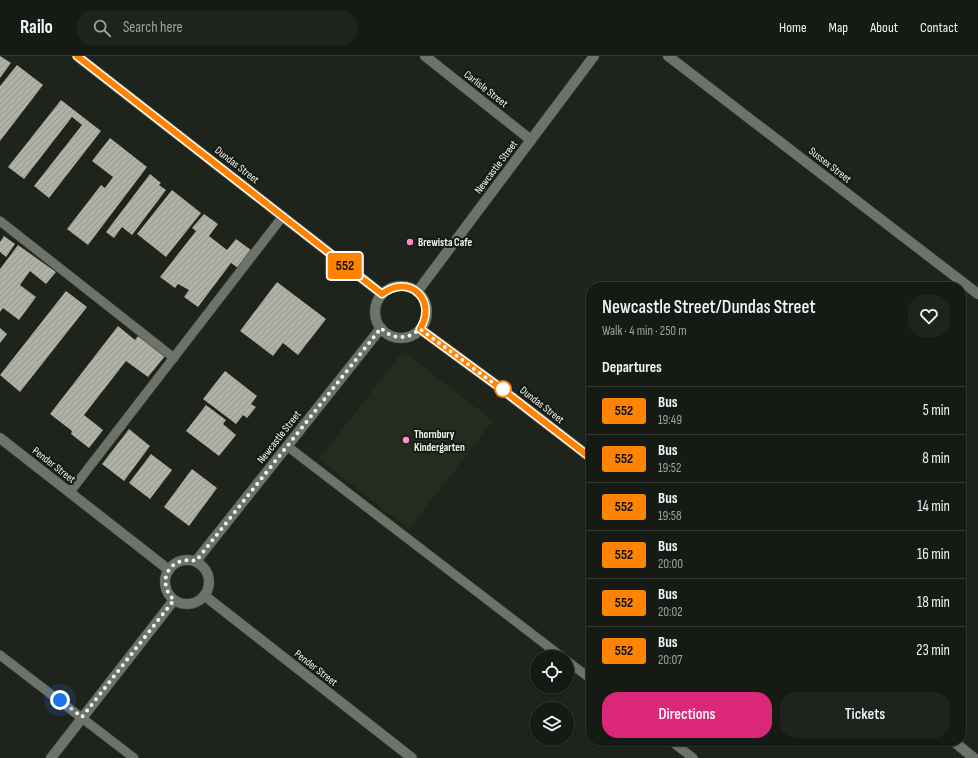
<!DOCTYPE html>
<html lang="en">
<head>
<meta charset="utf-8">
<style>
	body { margin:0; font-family:"Sofia Sans Condensed",sans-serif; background:#1f231d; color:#f1f3f6; height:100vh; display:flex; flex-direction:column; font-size:15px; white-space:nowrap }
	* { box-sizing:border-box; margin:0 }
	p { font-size:13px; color:#9ea1a0 }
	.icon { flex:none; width:22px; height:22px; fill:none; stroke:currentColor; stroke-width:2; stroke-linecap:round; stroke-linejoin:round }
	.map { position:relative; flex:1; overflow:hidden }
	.panel { position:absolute; left:586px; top:226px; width:380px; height:464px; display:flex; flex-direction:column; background:#161a14; border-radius:16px; box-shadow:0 1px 3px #0004,0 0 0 1px #353834 }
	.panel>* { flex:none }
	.badge { padding:0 8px; border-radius:3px; font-size:14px; line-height:26px }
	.controls { position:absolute; left:530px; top:594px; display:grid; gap:8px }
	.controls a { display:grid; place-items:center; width:44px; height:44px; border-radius:50%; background:#161a14; box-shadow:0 1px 3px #0004,0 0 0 1px #353834; font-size:20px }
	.you { position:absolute; width:20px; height:20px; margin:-10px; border:3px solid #fff; border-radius:50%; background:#1a73e8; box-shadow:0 0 0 6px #1a73e833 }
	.map>.badge { position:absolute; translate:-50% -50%; box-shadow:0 0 0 2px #fff }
	h2 { padding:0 16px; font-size:15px; line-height:36px }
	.round { display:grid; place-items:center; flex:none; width:42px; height:42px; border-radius:16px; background:#1f231d }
	.overview { display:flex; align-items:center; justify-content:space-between; height:68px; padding:0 16px }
	h1 { font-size:19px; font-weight:600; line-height:30px }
	.action { display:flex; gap:8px; margin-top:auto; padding:8px 16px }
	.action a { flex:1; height:46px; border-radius:16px; background:#db2777; color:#fff; font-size:16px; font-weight:600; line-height:46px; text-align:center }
	.action a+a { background:#1f231d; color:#f1f3f6 }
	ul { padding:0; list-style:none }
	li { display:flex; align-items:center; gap:12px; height:48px; padding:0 16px; border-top:1px solid #353834 }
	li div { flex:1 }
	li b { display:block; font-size:15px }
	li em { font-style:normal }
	li .badge { min-width:44px; font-weight:700; text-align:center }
	header { display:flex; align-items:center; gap:24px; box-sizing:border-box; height:56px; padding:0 20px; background:#161a14; border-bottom:1px solid #353834 }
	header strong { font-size:19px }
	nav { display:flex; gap:22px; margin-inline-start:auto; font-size:14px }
	.search { width:280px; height:36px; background:#1f231d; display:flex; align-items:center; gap:10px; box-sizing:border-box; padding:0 14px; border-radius:16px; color:#9ea1a0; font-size:15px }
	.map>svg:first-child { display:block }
</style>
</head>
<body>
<header>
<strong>Railo</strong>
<div class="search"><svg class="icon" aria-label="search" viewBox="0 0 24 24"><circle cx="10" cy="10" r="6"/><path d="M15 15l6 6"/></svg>Search here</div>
<nav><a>Home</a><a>Map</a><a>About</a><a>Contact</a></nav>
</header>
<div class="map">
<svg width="978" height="702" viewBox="0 0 978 702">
	<defs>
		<pattern id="building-hatch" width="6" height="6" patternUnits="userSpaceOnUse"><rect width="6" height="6" fill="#b1b0a4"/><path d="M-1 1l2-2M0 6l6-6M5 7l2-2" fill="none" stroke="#97968d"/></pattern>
	</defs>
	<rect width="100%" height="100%" fill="#1e231b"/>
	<!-- built -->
	<path fill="#252c1f" d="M403 295 493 365 409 473 319 403Z"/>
	<!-- building -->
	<g fill="url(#building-hatch)">
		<path d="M0 0 11 7 0 22Z"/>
		<path d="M17 9 43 29 0 85V30Z"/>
		<path d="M61 44 101 75 49 142 34 130 82 69 72 61 24 123 8 111Z"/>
		<path d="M110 82 147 111 88 189 67 173 101 129 105 132 113 121 92 105Z"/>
		<path d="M150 118 161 127 159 129 166 134 132 179 122 171 114 182 106 176Z"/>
		<path d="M172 134 201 157 166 201 137 178Z"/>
		<path d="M204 158 218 168 209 180 227 194 236 183 251 194 238 212 231 207 198 251 184 241 189 234 178 228 175 232 160 221 196 175 192 172Z"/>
		<path d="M4 180 15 188 6 201 0 196V186Z"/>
		<path d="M18 189 56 216 46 228 30 215 20 229 36 241 19 264 3 252 0 256V213Z"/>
		<path d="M277 226 326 263 298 299 283 287 273 300 240 275Z"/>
		<path d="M66 235 87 251 20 336 0 319Z"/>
		<path d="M118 270 135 284 138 280 165 300 148 321 126 305 84 359 103 374 89 392 71 378 72 375 50 358Z"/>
		<path d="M0 272 7 278 0 287Z"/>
		<path d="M225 315 257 340 251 348 256 351 247 362 243 359 236 368 203 343Z"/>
		<path d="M206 349 226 364 223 368 236 379 219 400 186 375Z"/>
		<path d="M129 373 150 390 124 425 102 408Z"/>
		<path d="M151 398 172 414 150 443 129 427Z"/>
		<path d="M192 413 217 432 189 470 164 451Z"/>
	</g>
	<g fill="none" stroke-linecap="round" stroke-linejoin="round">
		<!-- service casing -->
		<g stroke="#3b3f39" stroke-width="10">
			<g id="service">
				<path d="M0 165 174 302"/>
				<path d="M287 390 562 601"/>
				<path d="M70 436 283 160"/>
				<path d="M0 599 134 702"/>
				<path d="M567 605 591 623"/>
				<path d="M671 685 693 702"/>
			</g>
		</g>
		<!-- minor casing -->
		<g stroke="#3b3f39" stroke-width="11">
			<g id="minor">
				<path d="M425 0 531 84"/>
				<path d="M668 0 978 238"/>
				<path d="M417 236 594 0"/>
				<path d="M0 382 169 514"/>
				<circle cx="187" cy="526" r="22"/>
				<path d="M196 505 381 272"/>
				<path d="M205 540 412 702"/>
				<path d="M51 702 174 544"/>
			</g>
		</g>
		<!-- tertiary casing -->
		<g stroke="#3b3f39" stroke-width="11">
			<g id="tertiary">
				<path d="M77 0 382 238"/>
				<circle cx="401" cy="256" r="26"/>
				<path d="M420 273 495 328 591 402"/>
				<path d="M953 685 974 702"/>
			</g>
		</g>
		<!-- service -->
		<use href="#service" stroke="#6d7369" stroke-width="9"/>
		<!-- minor -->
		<use href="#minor" stroke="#6d7369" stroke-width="10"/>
		<!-- tertiary -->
		<use href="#tertiary" stroke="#6d7369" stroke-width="10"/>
	</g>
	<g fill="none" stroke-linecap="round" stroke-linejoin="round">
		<!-- line casing -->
		<g stroke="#fff" stroke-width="9">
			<path id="line" d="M77 0 382 238C409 217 438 244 420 273L495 328 591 402"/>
		</g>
		<!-- line -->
		<use href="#line" stroke="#ff8200" stroke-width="6"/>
		<!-- walk -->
		<path stroke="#f2f6f0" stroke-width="4" stroke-dasharray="0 7.2" d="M60 644 82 661 174 544C155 525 170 499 196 505L381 272C393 284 407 284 420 273L507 337 503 333"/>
	</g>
	<!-- markers -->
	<g fill="#f890cb" stroke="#151a12" stroke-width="1.5">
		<circle cx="410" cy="186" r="4"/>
		<circle cx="406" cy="384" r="4"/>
	</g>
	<circle fill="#fff" stroke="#ff8200" stroke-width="2" cx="503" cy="333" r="8"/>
	<g text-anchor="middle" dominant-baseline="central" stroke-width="4" stroke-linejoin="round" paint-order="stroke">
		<!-- street labels -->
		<g font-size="11" fill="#f2f6f0" stroke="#151a12">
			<text transform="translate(486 33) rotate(38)">Carlisle Street</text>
			<text transform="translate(237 109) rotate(38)">Dundas Street</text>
			<text transform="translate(830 109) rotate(38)">Sussex Street</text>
			<text transform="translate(496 111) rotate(-53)">Newcastle Street</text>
			<text transform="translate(542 349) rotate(38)">Dundas Street</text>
			<text transform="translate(279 381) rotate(-52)">Newcastle Street</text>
			<text transform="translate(54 409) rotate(38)">Pender Street</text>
			<text transform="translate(316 612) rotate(38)">Pender Street</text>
		</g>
		<!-- poi labels -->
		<g font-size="11" font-weight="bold" fill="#f2f6f0" stroke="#151a12" text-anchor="start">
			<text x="418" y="186">Brewista Cafe</text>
			<text x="414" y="378">Thornbury<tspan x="414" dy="13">Kindergarten</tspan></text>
		</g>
	</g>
</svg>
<div class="controls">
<a><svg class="icon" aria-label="locate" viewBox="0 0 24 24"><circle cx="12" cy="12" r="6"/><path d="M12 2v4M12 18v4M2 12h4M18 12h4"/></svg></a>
<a><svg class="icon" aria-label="layers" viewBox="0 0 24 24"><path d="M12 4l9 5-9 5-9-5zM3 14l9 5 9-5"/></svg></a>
</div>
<div class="you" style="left:60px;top:644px"></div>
<b class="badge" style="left:345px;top:210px;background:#ff8200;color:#111">552</b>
<section class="panel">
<div class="overview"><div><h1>Newcastle Street/Dundas Street</h1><p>Walk · 4 min · 250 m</p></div><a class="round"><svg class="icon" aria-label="heart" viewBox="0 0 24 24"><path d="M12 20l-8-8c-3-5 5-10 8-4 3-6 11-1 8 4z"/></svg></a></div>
<h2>Departures</h2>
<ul>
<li><span class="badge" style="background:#ff8200;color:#111">552</span><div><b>Bus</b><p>19:49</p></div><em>5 min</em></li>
<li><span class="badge" style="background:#ff8200;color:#111">552</span><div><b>Bus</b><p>19:52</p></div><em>8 min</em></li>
<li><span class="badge" style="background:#ff8200;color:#111">552</span><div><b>Bus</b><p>19:58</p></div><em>14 min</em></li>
<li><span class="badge" style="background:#ff8200;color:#111">552</span><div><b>Bus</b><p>20:00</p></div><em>16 min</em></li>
<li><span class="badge" style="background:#ff8200;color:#111">552</span><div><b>Bus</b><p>20:02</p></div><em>18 min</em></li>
<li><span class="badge" style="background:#ff8200;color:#111">552</span><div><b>Bus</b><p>20:07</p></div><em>23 min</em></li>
</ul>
<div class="action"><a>Directions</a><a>Tickets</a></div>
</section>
</div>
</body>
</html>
